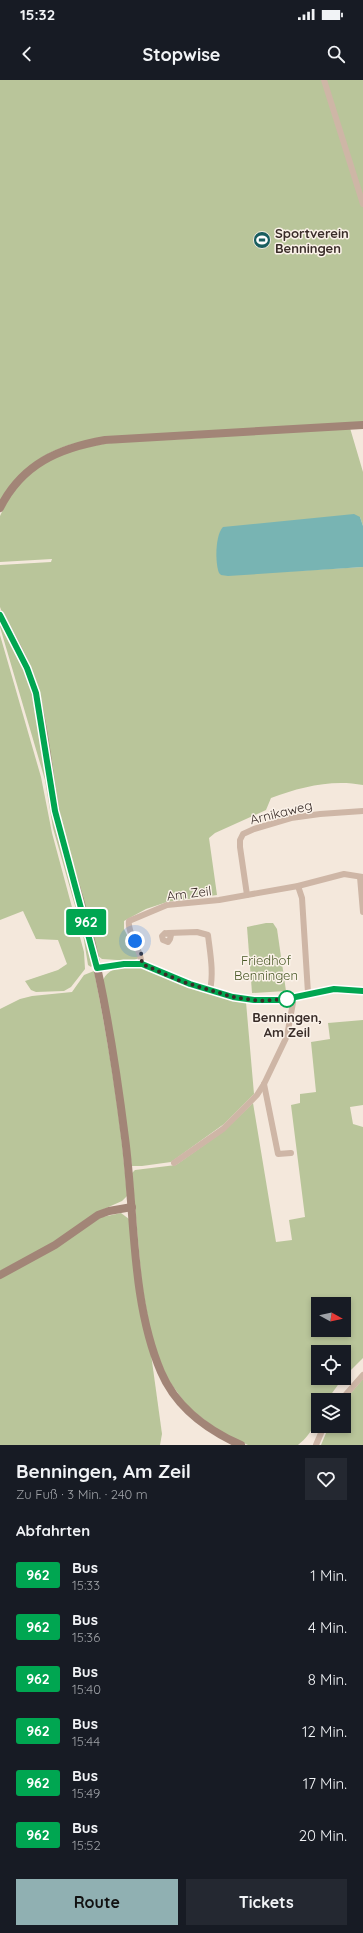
<!DOCTYPE html>
<html lang="de">
<head>
<meta charset="utf-8">
<style>
	body { margin:0; font-family:Quicksand,sans-serif; background:#242831; color:#f1f3f6; height:100vh; display:flex; flex-direction:column; font-size:15px; white-space:nowrap }
	* { box-sizing:border-box; margin:0 }
	p { font-size:13px; color:#9ea1a6 }
	.icon { flex:none; width:22px; height:22px; fill:none; stroke:currentColor; stroke-width:2; stroke-linecap:round; stroke-linejoin:round }
	.map { position:relative; height:1365px; overflow:hidden }
	.sheet { display:flex; flex-direction:column; background:#171b24; flex:1 }
	.sheet>* { flex:none }
	.badge { padding:0 8px; border-radius:3px; font-size:14px; line-height:26px }
	.needle { width:26px; rotate:98deg }
	.buttons { position:absolute; left:311px; top:1217px; display:grid; gap:8px }
	.buttons a { display:grid; place-items:center; width:40px; height:40px; border-radius:0px; background:#171b24; box-shadow:0 2px 6px #0003; font-size:20px }
	.you { position:absolute; width:20px; height:20px; margin:-10px; border:3px solid #fff; border-radius:50%; background:#1a73e8; box-shadow:0 0 0 6px #1a73e833 }
	.map>.badge { position:absolute; translate:-50% -50%; box-shadow:0 0 0 2px #fff }
	h2 { padding:0 16px; font-size:15px; line-height:36px }
	.round { display:grid; place-items:center; flex:none; width:42px; height:42px; border-radius:0px; background:#242831 }
	.overview { display:flex; align-items:center; justify-content:space-between; height:68px; padding:0 16px }
	h1 { font-size:19px; font-weight:700; line-height:30px }
	.button { display:flex; gap:8px; margin-top:auto; padding:8px 16px }
	.button a { flex:1; height:46px; border-radius:0px; background:#90b0b2; color:#111; font-size:16px; font-weight:700; line-height:46px; text-align:center }
	.button a+a { background:#242831; color:#f1f3f6 }
	ul { padding:0; list-style:none }
	li { display:flex; align-items:center; gap:12px; height:52px; padding:0 16px }
	li div { flex:1 }
	li b { display:block; font-size:15px }
	li em { font-style:normal }
	li .badge { min-width:44px; font-weight:700; text-align:center }
	.status { display:flex; justify-content:space-between; align-items:center; height:28px; padding:0 20px; background:#171b24; direction:ltr }
	.status svg { height:11px; fill:currentColor }
	header { display:flex; justify-content:space-between; align-items:center; height:52px; padding:0 16px; background:#171b24; font-size:18px; font-weight:700 }
	.map>svg:first-child { display:block }
</style>
</head>
<body>
<div class="status"><b>15:32</b><svg viewBox="0 0 49 12"><path d="M0 12V9h3v3zM5 12V6h3v6zM10 12V3h3v9zM15 12V0h3v12zM26 1h20v11H26zM47 4h2v5h-2z"/></svg></div>
<header><svg class="icon" aria-label="back" viewBox="0 0 24 24"><path d="M15 5l-7 7 7 7"/></svg>Stopwise<svg class="icon" aria-label="search" viewBox="0 0 24 24"><circle cx="10" cy="10" r="6"/><path d="M15 15l6 6"/></svg></header>
<div class="map">
<svg width="363" height="1365" viewBox="0 0 363 1365">
	<rect width="100%" height="100%" fill="#f4e8dc"/>
	<!-- green -->
	<g fill="#b9c59a" fill-rule="evenodd">
		<path d="M0 0H363V342L72 364C34 376 24 391 0 422Z"/>
		<path d="M350 348 363 392V446L360 437 221 495 363 487V705C332 699 300 707 271 718L266 730 215 753 209 758 217 815 167 822 146 829 124 841V849L139 878 132 881 102 879 98 876 60 741 44 644 0 527V485L51 482 52 479 0 482V436C10 414 26 391 49 380 90 359 141 361 186 359 240 355 295 352 350 348Z"/>
		<path d="M0 540 12 563 32 609 69 792 93 884 91 887 88 885 83 854 53 748 45 700 0 547Z"/>
		<path d="M0 555 41 697 52 753 84 872 85 889 71 907 64 911 36 912 31 910 25 901 58 890 67 884 58 860 36 859 23 831 0 840Z"/>
		<path d="M266 843H273L277 849 286 911 252 913 247 847Z"/>
		<path d="M127 886 139 887 212 914 246 922 254 1014 224 1044 171 1082 142 1086H132L103 900C108 890 117 887 127 886Z"/>
		<path d="M94 891C109 966 121 1040 127 1116L122 1121 104 1129 46 1167 0 1191V929L20 919 32 916 72 912 84 895Z"/>
		<path d="M363 940V1025L350 1027 353 1044 363 1047V1278L344 1297V1272H318V1298H343L327 1320H318C318 1340 314 1352 298 1365H248L235 1359 219 1351 188 1327 167 1298 152 1260 142 1205 132 1093 135 1090 176 1085 224 1051 253 1023 276 1162 292 1160 289 1140 305 1137 291 1025 300 1023V1014L316 1012 311 962 330 959 328 943ZM318 1224H344V1250H318Z"/>
		<path d="M121 1133 129 1139 151 1274 162 1354 160 1365H0V1197L98 1138Z"/>
		<path d="M363 1299V1365H321L329 1346H344V1321Z"/>
	</g>
	<!-- water -->
	<path fill="#78b4b3" d="M354 434 360 437 363 446V487L228 496 221 495 219 493C215 483 215 455 223 447Z"/>
	<g fill="none" stroke-linecap="round" stroke-linejoin="round">
		<!-- street -->
		<g stroke="#ceb6a6" stroke-width="6">
			<path d="M324 0 363 124"/>
			<path d="M360 797 363 832"/>
			<path d="M298 806 302 818 308 913"/>
			<path d="M247 815 240 767V760L243 754 254 749 291 738 320 734 363 731"/>
			<path d="M165 853 171 855 170 859 168 862 163 860 162 856Z"/>
			<path d="M168 853 197 852 208 855C210 873 214 892 210 910"/>
			<path d="M142 885C141 869 127 853 129 841L167 825 219 820 247 815 298 806 344 794 363 797"/>
			<path d="M97 888 124 884 142 885 190 904 233 917 254 920H281L334 909 363 911"/>
			<path d="M264 1004 278 1074 291 1073"/>
			<path d="M174 1083 223 1049 257 1015 264 1004 287 956 294 917"/>
			<path d="M341 1320 363 1295"/>
			<path d="M316 1365 324 1346"/>
		</g>
		<!-- secondary -->
		<g stroke="#a28577" stroke-width="8">
			<path d="M0 428C22 384 59 368 105 360L363 345"/>
			<path d="M0 535C13 560 28 584 35 612 47 656 49 703 59 748 69 787 83 825 92 865 107 928 117 994 125 1058 135 1133 131 1222 161 1292 176 1327 207 1350 241 1365"/>
			<path d="M0 1195 55 1165 98 1135 109 1131 132 1127"/>
		</g>
	</g>
	<g fill="none" stroke-linecap="round" stroke-linejoin="round">
		<!-- line casing -->
		<g stroke="#fff" stroke-width="9">
			<path id="line" d="M0 535 27 588 36 613 55 731 97 888 124 884H142L190 904 233 917 254 920H281L334 909 363 911"/>
		</g>
		<!-- line -->
		<use href="#line" stroke="#00a651" stroke-width="6"/>
		<!-- walk -->
		<path stroke="#392c28" stroke-width="4" stroke-dasharray="0 7.2" d="M135 861 141 872 142 884 183 902 233 917 260 921 287 919"/>
	</g>
	<!-- icons -->
	<defs>
		<g id="stadium-disc" transform="scale(0.9)"><circle r="9.5" fill="#195e5f" stroke="#fbf2e9"/><path d="M0-5a6.5 5 0 1 0 0 10a6.5 5 0 1 0 0-10ZM-3.5-1.8h7v3.6h-7Z" fill="#fff"/></g>
	</defs>
	<g fill-rule="evenodd">
		<use href="#stadium-disc" x="262" y="160"/>
	</g>
	<!-- markers -->
	<circle fill="#fff" stroke="#00a651" stroke-width="2" cx="287" cy="919" r="8"/>
	<g text-anchor="middle" dominant-baseline="central" stroke-width="3" stroke-linejoin="round" paint-order="stroke">
		<!-- poi labels -->
		<g font-size="13" font-weight="bold" fill="#392c28" stroke="#fbf2e9" text-anchor="start">
			<text x="275" y="153">Sportverein<tspan x="275" dy="15">Benningen</tspan></text>
		</g>
		<!-- street labels -->
		<g font-size="13" fill="#392c28" stroke="#fbf2e9">
			<text transform="translate(281 732) rotate(-14)">Arnikaweg</text>
			<text transform="translate(189 813) rotate(-7)">Am Zeil</text>
		</g>
		<!-- park labels -->
		<g font-size="13" fill="#4b5a29" stroke="#fbf2e9">
			<text x="266" y="880">Friedhof<tspan x="266" dy="15">Benningen</tspan></text>
		</g>
		<!-- stop labels -->
		<g font-size="13" font-weight="bold" fill="#392c28" stroke="#fbf2e9">
			<text x="287" y="937">Benningen,<tspan x="287" dy="15">Am Zeil</tspan></text>
		</g>
	</g>
</svg>
<div class="buttons">
<a><svg class="needle" viewBox="-14 -14 28 28"><path d="M0-13l5 13h-10z" fill="#e53935"/><path d="M0 13l5-13h-10z" fill="#9ea1a6"/></svg></a>
<a><svg class="icon" aria-label="locate" viewBox="0 0 24 24"><circle cx="12" cy="12" r="6"/><path d="M12 2v4M12 18v4M2 12h4M18 12h4"/></svg></a>
<a><svg class="icon" aria-label="layers" viewBox="0 0 24 24"><path d="M12 4l9 5-9 5-9-5zM3 14l9 5 9-5"/></svg></a>
</div>
<div class="you" style="left:135px;top:861px"></div>
<b class="badge" style="left:86px;top:842px;background:#00a651;color:#fff">962</b>
</div>
<section class="sheet">
<div class="overview"><div><h1>Benningen, Am Zeil</h1><p>Zu Fuß · 3 Min. · 240 m</p></div><a class="round"><svg class="icon" aria-label="heart" viewBox="0 0 24 24"><path d="M12 20l-8-8c-3-5 5-10 8-4 3-6 11-1 8 4z"/></svg></a></div>
<h2>Abfahrten</h2>
<ul>
<li><span class="badge" style="background:#00a651;color:#fff">962</span><div><b>Bus</b><p>15:33</p></div><em>1 Min.</em></li>
<li><span class="badge" style="background:#00a651;color:#fff">962</span><div><b>Bus</b><p>15:36</p></div><em>4 Min.</em></li>
<li><span class="badge" style="background:#00a651;color:#fff">962</span><div><b>Bus</b><p>15:40</p></div><em>8 Min.</em></li>
<li><span class="badge" style="background:#00a651;color:#fff">962</span><div><b>Bus</b><p>15:44</p></div><em>12 Min.</em></li>
<li><span class="badge" style="background:#00a651;color:#fff">962</span><div><b>Bus</b><p>15:49</p></div><em>17 Min.</em></li>
<li><span class="badge" style="background:#00a651;color:#fff">962</span><div><b>Bus</b><p>15:52</p></div><em>20 Min.</em></li>
</ul>
<div class="button"><a>Route</a><a>Tickets</a></div>
</section>
</body>
</html>
